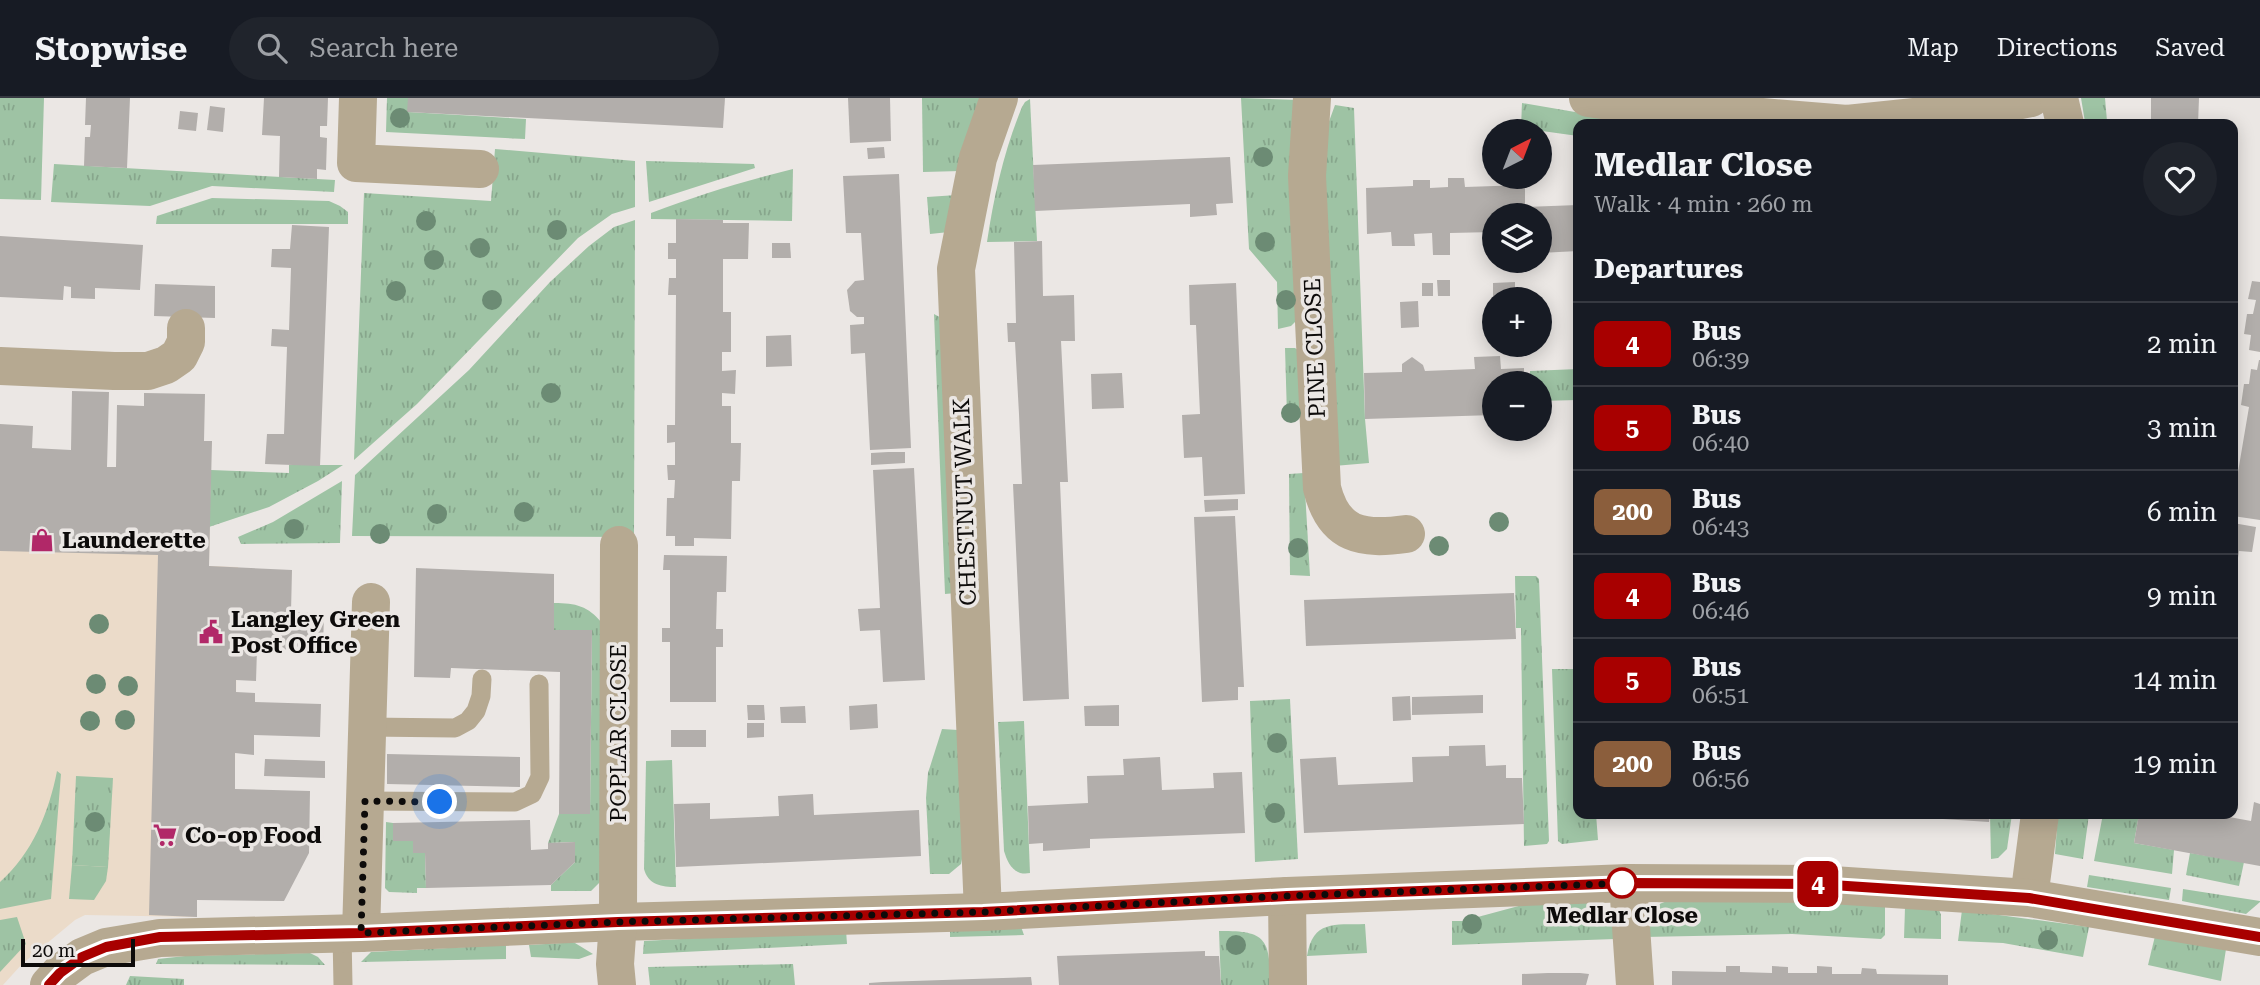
<!DOCTYPE html>
<html lang="en">
<head>
<meta charset="utf-8">
<style>
	body { margin:0; font-family:"Roboto Serif",serif; background:#20242c; color:#f1f3f6; height:100vh; display:flex; flex-direction:column; font-size:26px; white-space:nowrap }
	* { box-sizing:border-box; margin:0 }
	p { font-size:23px; color:#9ea1a6 }
	.icon { flex:none; width:38px; height:38px; fill:none; stroke:currentColor; stroke-width:2; stroke-linecap:round; stroke-linejoin:round }
	.map { position:relative; flex:1; overflow:hidden }
	.sheet { position:absolute; left:1573px; top:21px; width:665px; height:700px; display:flex; flex-direction:column; background:#171b24; border-radius:14px; box-shadow:0 4px 18px #0003 }
	.sheet>* { flex:none }
	.badge { padding:0 14px; border-radius:10px; font-size:24px; line-height:46px }
	.needle { width:46px; rotate:42deg }
	.controls { position:absolute; left:1482px; top:21px; display:grid; gap:14px }
	.controls a { display:grid; place-items:center; width:70px; height:70px; border-radius:50%; background:#171b24; box-shadow:0 4px 18px #0003; font-size:35px }
	.scale { position:absolute; left:21px; bottom:18px; width:114px; box-sizing:border-box; padding-left:7px; border:4px solid #0d0b0a; border-top:0; font-size:19px; line-height:24px; white-space:nowrap; color:#0d0b0a; -webkit-text-stroke:5px #ebe7e4; paint-order:stroke }
	.you { position:absolute; width:35px; height:35px; margin:-18px; border:5px solid #fff; border-radius:50%; background:#1a73e8; box-shadow:0 0 0 10px #1a73e833 }
	.map>.badge { position:absolute; translate:-50% -50%; box-shadow:0 0 0 4px #fff }
	h2 { padding:0 21px; font-size:26px; line-height:63px }
	.round { display:grid; place-items:center; flex:none; width:74px; height:74px; border-radius:37px; background:#20242c }
	.headline { display:flex; align-items:center; justify-content:space-between; height:119px; padding:0 21px }
	h1 { font-size:33px; font-weight:700; line-height:52px }
	ul { padding:0; list-style:none }
	li { display:flex; align-items:center; gap:21px; height:84px; padding:0 21px; border-top:2px solid #363941 }
	li div { flex:1 }
	li b { display:block; font-size:26px }
	li em { font-style:normal }
	li .badge { min-width:77px; font-weight:700; text-align:center }
	header { display:flex; align-items:center; gap:42px; box-sizing:border-box; height:98px; padding:0 35px; background:#171b24; border-bottom:2px solid #363941 }
	header strong { font-size:33px }
	nav { display:flex; gap:38px; margin-inline-start:auto; font-size:24px }
	.search { width:490px; height:63px; background:#20242c; display:flex; align-items:center; gap:18px; box-sizing:border-box; padding:0 24px; border-radius:38px; color:#9ea1a6; font-size:26px }
	.map>svg:first-child { display:block }
</style>
</head>
<body>
<header>
<strong>Stopwise</strong>
<div class="search"><svg class="icon" aria-label="search" viewBox="0 0 24 24"><circle cx="10" cy="10" r="6"/><path d="M15 15l6 6"/></svg>Search here</div>
<nav><a>Map</a><a>Directions</a><a>Saved</a></nav>
</header>
<div class="map">
<svg width="2260" height="887" viewBox="0 0 2260 887">
	<defs>
		<pattern id="grass-tufts" width="24" height="20" patternUnits="userSpaceOnUse" patternTransform="scale(1.75)"><rect width="24" height="20" fill="#9ec3a4"/><path d="M3 7l-1-3M5 7V3M7 7l1-3M15 17l-1-3M17 17v-4M19 17l1-3" fill="none" stroke="#87a68c"/></pattern>
	</defs>
	<rect width="100%" height="100%" fill="#ebe7e4"/>
	<!-- commercial -->
	<path fill="#ebdbc9" d="M0 366 211 372 209 468 238 469 233 802H197V819L85 817 75 822 22 866 3 887H0Z"/>
	<!-- grass -->
	<g fill="url(#grass-tufts)">
		<path d="M0 0H44L41 102 0 101Z"/>
		<path d="M387 0H408V14L526 21 525 41 386 34Z"/>
		<path d="M922 0H985L961 73 923 74Z"/>
		<path d="M1241 0 1299 2V220L1291 228 1278 231 1277 184 1249 151Z"/>
		<path d="M2081 0H2105L2107 23 2085 24Z"/>
		<path d="M1030 1 1037 143 987 144C994 97 1004 53 1022 9L1025 4Z"/>
		<path d="M1522 5 1639 25 1640 26H1578V38L1521 30Z"/>
		<path d="M1335 7 1354 10 1365 321 1369 365 1334 368 1323 53 1327 29Z"/>
		<path d="M495 51 635 63V109L612 116 578 140 417 306 354 362 364 95 491 103Z"/>
		<path d="M646 63 754 66 755 70 649 104Z"/>
		<path d="M54 66 335 82 334 94 212 88 150 108 51 104Z"/>
		<path d="M793 71 792 123 651 121V115C698 97 744 83 793 71Z"/>
		<path d="M957 97 949 134 930 136 927 99Z"/>
		<path d="M212 100 329 103 340 108 348 114V126H156L157 118Z"/>
		<path d="M635 122 634 439 352 438 355 377 469 272 550 184 589 148 614 129Z"/>
		<path d="M934 216 945 222 956 495 945 496Z"/>
		<path d="M1285 250H1295L1302 255 1303 313 1296 319 1287 318Z"/>
		<path d="M1578 271V302L1540 303V285H1530V273Z"/>
		<path d="M289 367H343L318 383 269 409 209 429 211 372 289 375Z"/>
		<path d="M1304 375 1310 478 1290 477 1289 376Z"/>
		<path d="M342 383 340 445 241 446 238 439 273 424Z"/>
		<path d="M1515 478H1536L1539 481 1549 743 1547 746 1524 748 1521 530H1516Z"/>
		<path d="M554 505C576 505 588 508 602 525V782L591 793H551V787L575 764 574 744 548 745 559 716H590L592 532H554Z"/>
		<path d="M1552 571H1578V716H1596L1598 742 1562 746 1558 743Z"/>
		<path d="M1290 601 1298 761 1255 764 1250 603Z"/>
		<path d="M1024 623 1030 775C1014 778 1008 766 1004 753L998 624Z"/>
		<path d="M942 631 958 632 963 756 961 766 949 776H930L926 700 928 675Z"/>
		<path d="M672 662 676 789C662 789 648 787 644 771L646 663Z"/>
		<path d="M57 673 61 676 51 801 0 811V784C32 756 49 714 57 673Z"/>
		<path d="M76 678 113 680 108 769 72 767Z"/>
		<path d="M1990 716H2012L2007 751 1998 760 1991 761Z"/>
		<path d="M2058 716H2089L2083 761 2055 756Z"/>
		<path d="M2103 716H2139L2134 745 2174 752 2172 776 2094 763Z"/>
		<path d="M386 724 393 725V743H413L414 755H425L426 790H417V795L389 794 385 790Z"/>
		<path d="M2190 755 2244 764 2239 788 2186 777Z"/>
		<path d="M2089 777 2171 790 2169 802 2087 789Z"/>
		<path d="M2183 791 2260 803V804L2246 816 2182 803Z"/>
		<path d="M1700 799 1885 807V837L1881 841 1792 836 1644 839C1646 800 1668 802 1700 799Z"/>
		<path d="M1589 800 1604 809 1615 822V841L1452 847V823H1463L1533 804Z"/>
		<path d="M1905 810 1939 812 1941 817V841L1904 840Z"/>
		<path d="M1962 812 2089 829 2083 859 2003 845 1958 843Z"/>
		<path d="M17 819 26 846 0 874V822Z"/>
		<path d="M1020 826 1024 837 950 839V829Z"/>
		<path d="M1365 826 1367 855 1307 858C1313 822 1334 827 1365 826Z"/>
		<path d="M846 832 847 846 643 856 644 843Z"/>
		<path d="M1219 833C1267 832 1270 842 1270 887H1221Z"/>
		<path d="M2155 838 2226 851 2221 883 2148 867Z"/>
		<path d="M562 845H575L593 856 579 861 531 859 529 847Z"/>
		<path d="M506 847V861L361 864 371 854Z"/>
		<path d="M310 855 318 859 325 867 156 866 158 861 185 858Z"/>
		<path d="M793 866 795 887H650L648 869Z"/>
		<path d="M130 878 184 881V887H126Z"/>
	</g>
	<!-- garden -->
	<path fill="#9ec3a4" d="M72 767 108 769 106 783 94 802 69 801Z"/>
	<!-- building -->
	<g fill="#b2aeab">
		<path d="M86 0H130L127 70 84 68 85 39H90L91 27H85Z"/>
		<path d="M264 0H328L327 28H320V39L327 40 326 72 317 71V81L279 79 280 38 262 37Z"/>
		<path d="M408 0H725L723 30 407 14Z"/>
		<path d="M848 0H890L891 43 850 45Z"/>
		<path d="M2151 0H2199L2198 26H2151Z"/>
		<path d="M210 8 225 10 223 34 207 32Z"/>
		<path d="M180 13 198 15 196 33 178 31Z"/>
		<path d="M884 49 885 60 868 61 867 50Z"/>
		<path d="M1230 59 1233 105 1216 106 1217 117 1190 119V106L1035 113 1033 67Z"/>
		<path d="M899 76 911 350 870 352 865 255 851 256 850 227 864 226V219H857L850 213 847 192 855 183 864 182 861 135H846L843 78Z"/>
		<path d="M1448 80H1464L1465 89 1525 87V109L1578 107V153L1540 155V117H1494V134L1450 135V157H1433L1432 135 1414 136 1415 148H1392L1391 134 1367 136 1366 90 1413 88V82H1430V90L1448 89Z"/>
		<path d="M676 121 723 122V125H749L748 161H723V214H731V254H722V273L736 272 735 296 722 295V308H731V345H741L740 383H732L731 441 694 440V448H675V438H666L667 400H674L675 382H668L667 367H675V344L667 345V327H675L676 197H668L669 180H676V161H668V145H676Z"/>
		<path d="M292 127 329 129 320 368 265 366 267 336H284L287 249 271 248 272 231 289 232 291 170 271 169 272 151H290Z"/>
		<path d="M0 138 143 147 140 192 95 190V201L71 200V189L64 188 63 202 0 199Z"/>
		<path d="M1042 143 1043 198 1074 197 1075 243H1061L1068 384H1060L1069 601 1023 603 1013 386H1022L1019 316 1015 244H1008L1007 225H1016L1014 144Z"/>
		<path d="M772 145H790L791 160H772Z"/>
		<path d="M1437 182H1450V198H1438Z"/>
		<path d="M2252 183 2260 184V254L2249 252 2251 237 2244 236 2247 216H2253L2256 202 2248 201Z"/>
		<path d="M1515 184V197L1493 198V185Z"/>
		<path d="M1236 185 1245 396 1204 398 1202 359 1184 360 1182 317 1200 316 1196 227H1190L1189 187Z"/>
		<rect x="1422" y="185" width="11" height="13"/>
		<path d="M155 186 215 188V220L154 218Z"/>
		<path d="M1418 203 1419 229 1401 230 1400 204Z"/>
		<path d="M791 237 792 268 766 269V238Z"/>
		<path d="M1500 258 1501 271 1524 270V285H1494V317L1365 321 1364 275 1402 274V266L1412 259 1423 267 1425 273 1475 271 1474 259Z"/>
		<path d="M2259 262H2260V422L2233 418V373L2238 374 2249 309 2241 307 2244 286H2249L2251 271 2257 272Z"/>
		<path d="M1122 275 1124 310 1092 311 1091 276Z"/>
		<path d="M72 293 109 294 107 369H116L117 307 144 308V295L205 296 204 343H212L209 468 292 472 291 514H324L323 552 257 551 256 583 236 582V594L255 595V604L321 606 320 639 254 637V657L235 655V691L310 693 309 755 284 803 197 802V819L149 817 158 457 0 453V326L33 328 32 350 71 352Z"/>
		<path d="M888 354H905V365L871 367V355Z"/>
		<path d="M914 370 925 582 883 584 880 532 860 533 858 511 880 510 873 372Z"/>
		<path d="M1238 401V412L1205 414 1204 402Z"/>
		<path d="M1235 418 1244 589H1238V602L1202 604 1194 419Z"/>
		<path d="M2233 425 2256 429 2252 454 2239 453 2235 480Z"/>
		<path d="M664 457 727 458 726 494H717L716 531H723V549H716V604H670V544H662V530H670V472H663Z"/>
		<path d="M416 470 554 476V532H592L590 716H559L560 574 451 570 450 580 414 579Z"/>
		<path d="M1514 495 1516 541 1306 548 1304 502Z"/>
		<path d="M1483 597V615L1412 617V599Z"/>
		<path d="M1410 598 1411 622 1393 623 1392 599Z"/>
		<path d="M877 606 878 630 850 632 849 608Z"/>
		<path d="M747 607H764L765 622H748Z"/>
		<path d="M1119 607V628H1085L1084 608Z"/>
		<path d="M805 608 806 625H781L780 609Z"/>
		<path d="M747 625H764V639L747 640Z"/>
		<rect x="671" y="632" width="35" height="17"/>
		<path d="M1485 647 1486 668 1506 667V680H1522L1524 726 1304 735 1300 661 1336 659 1338 687 1413 684 1412 659 1449 658V648Z"/>
		<path d="M387 656 520 659V689L387 686Z"/>
		<path d="M1160 659 1162 692 1214 690 1213 675 1242 674 1245 735 1090 741V750L1043 753V745L1029 746 1028 708 1088 705 1087 678 1124 677 1123 661Z"/>
		<path d="M265 661 325 663V680L264 678Z"/>
		<path d="M813 696 814 717 919 712 921 758 676 769 674 706 710 705V721L779 718 778 698Z"/>
		<path d="M2254 704 2260 706V768L2134 745 2139 716H2213L2251 723Z"/>
		<path d="M1897 716H1990L1989 724 1897 718Z"/>
		<path d="M530 722 531 752 548 751V745L575 744V764L551 787 426 790 425 755H413V743H393V725Z"/>
		<path d="M1205 853V858H1219L1221 887H1059L1057 858Z"/>
		<path d="M1726 868H1740V874L1772 875V868L1788 869V875H1817V868L1832 869V876H1861L1862 870 1876 871 1877 876 1948 877V887H1672V873L1726 874Z"/>
		<path d="M1548 875H1580L1589 876 1586 887H1522V876Z"/>
		<path d="M1031 879 1032 887H869V885L883 884Z"/>
	</g>
	<g fill="none" stroke-linecap="round" stroke-linejoin="round">
		<!-- service -->
		<g stroke="#b6a991" stroke-width="19">
			<path d="M367 629 455 630 468 623 476 613 481 598 482 581"/>
			<path d="M365 703 515 704 532 696 540 679 539 586"/>
			<path d="M342 836 343 887"/>
		</g>
		<!-- minor -->
		<g stroke="#b6a991" stroke-width="38">
			<path d="M358 0 356 65 480 71"/>
			<path d="M1312 0 1307 78 1322 390C1334 438 1362 442 1406 436"/>
			<path d="M1588 0 1666 11 1847 26 1961 14 2031 0"/>
			<path d="M2059 0 2065 26"/>
			<path d="M0 268 114 273H148L166 267 179 258 186 244V230"/>
			<path d="M1628 785 1635 887"/>
			<path d="M1287 798 1288 887"/>
			<path d="M2029 800 2040 716"/>
			<path d="M983 814 956 171 978 60 999 0"/>
			<path d="M361 835 371 504"/>
			<path d="M49 887 60 875 82 859 106 849 160 840 361 835 618 824 983 814 1287 798 1628 785 1817 786 2029 800 2260 839"/>
			<path d="M617 887 615 866 618 824 619 447"/>
		</g>
	</g>
	<!-- trees -->
	<g fill="#6c8b74">
		<circle cx="400" cy="20" r="10"/>
		<circle cx="1263" cy="59" r="10"/>
		<circle cx="426" cy="123" r="10"/>
		<circle cx="557" cy="132" r="10"/>
		<circle cx="1265" cy="144" r="10"/>
		<circle cx="480" cy="150" r="10"/>
		<circle cx="434" cy="162" r="10"/>
		<circle cx="396" cy="193" r="10"/>
		<circle cx="492" cy="202" r="10"/>
		<circle cx="1286" cy="202" r="10"/>
		<circle cx="551" cy="295" r="10"/>
		<circle cx="1291" cy="315" r="10"/>
		<circle cx="524" cy="414" r="10"/>
		<circle cx="437" cy="416" r="10"/>
		<circle cx="1499" cy="424" r="10"/>
		<circle cx="294" cy="431" r="10"/>
		<circle cx="380" cy="436" r="10"/>
		<circle cx="1439" cy="448" r="10"/>
		<circle cx="1298" cy="450" r="10"/>
		<circle cx="99" cy="526" r="10"/>
		<circle cx="96" cy="586" r="10"/>
		<circle cx="128" cy="588" r="10"/>
		<circle cx="125" cy="622" r="10"/>
		<circle cx="90" cy="623" r="10"/>
		<circle cx="1277" cy="645" r="10"/>
		<circle cx="1275" cy="715" r="10"/>
		<circle cx="95" cy="724" r="10"/>
		<circle cx="1472" cy="826" r="10"/>
		<circle cx="2048" cy="842" r="10"/>
		<circle cx="1236" cy="847" r="10"/>
	</g>
	<g fill="none" stroke-linecap="round" stroke-linejoin="round">
		<!-- line casing -->
		<g stroke="#fff" stroke-width="16">
			<path id="line" d="M49 887 60 875 82 859 106 849 160 839 361 835 618 824 983 814 1287 798 1628 785 1817 786 2029 800 2260 839"/>
		</g>
		<!-- line -->
		<use href="#line" stroke="#a80000" stroke-width="10"/>
		<!-- walk -->
		<path stroke="#0d0b0a" stroke-width="7" stroke-dasharray="0 12.6" d="M440 704 365 703 361 835 618 824 983 814 1287 798 1628 785H1622"/>
	</g>
	<!-- icons -->
	<defs>
		<g id="shop-bare" transform="scale(1.89)"><path d="M-5-2.5h2.3a2.7 3.5 0 0 1 5.4 0H5L5.5 6h-11ZM-1.5-2.5h3a1.5 2.3 0 0 0-3 0Z" fill="#b12868" stroke="#ebe7e4" stroke-width="2.5" paint-order="stroke"/></g>
		<g id="civic-bare" transform="scale(1.89)"><path d="M-.6-6.5H3V-4.5H.6V-3L4-1V1h2V6H-6V1h2V-1L-.6-3ZM-1.2 2.5V6h2.4V2.5Z" fill="#b12868" stroke="#ebe7e4" stroke-width="2.5" paint-order="stroke"/></g>
		<g id="supermarket-bare" transform="scale(1.89)"><path d="M-6-5.5h2.5l.6 2H6L4.5 2H-2.5L-4.4-4H-6ZM-1.5 3.2a1.3 1.3 0 1 0 .1 0ZM3 3.2a1.3 1.3 0 1 0 .1 0Z" fill="#b12868" stroke="#ebe7e4" stroke-width="2.5" paint-order="stroke"/></g>
	</defs>
	<g fill-rule="evenodd">
		<use href="#shop-bare" x="42" y="442"/>
		<use href="#civic-bare" x="211" y="534"/>
		<use href="#supermarket-bare" x="165" y="737"/>
	</g>
	<!-- markers -->
	<circle fill="#fff" stroke="#a80000" stroke-width="3.5" cx="1622" cy="785" r="14"/>
	<g text-anchor="middle" dominant-baseline="central" stroke-width="7" stroke-linejoin="round" paint-order="stroke">
		<!-- street labels -->
		<g font-size="23" fill="#0d0b0a" stroke="#ebe7e4">
			<text transform="translate(1315 250) rotate(-92)">PINE CLOSE</text>
			<text transform="translate(965 404) rotate(-92)">CHESTNUT WALK</text>
			<text transform="translate(618 635) rotate(-90)">POPLAR CLOSE</text>
		</g>
		<!-- poi labels -->
		<g font-size="23" font-weight="bold" fill="#0d0b0a" stroke="#ebe7e4" text-anchor="start">
			<text x="62" y="442">Launderette</text>
			<text x="231" y="521">Langley Green<tspan x="231" dy="26">Post Office</tspan></text>
			<text x="185" y="737">Co-op Food</text>
		</g>
		<!-- stop labels -->
		<g font-size="23" font-weight="bold" fill="#0d0b0a" stroke="#ebe7e4">
			<text x="1622" y="817">Medlar Close</text>
		</g>
	</g>
</svg>
<div class="controls">
<a><svg class="needle" viewBox="-14 -14 28 28"><path d="M0-13l5 13h-10z" fill="#e53935"/><path d="M0 13l5-13h-10z" fill="#9ea1a6"/></svg></a>
<a><svg class="icon" aria-label="layers" viewBox="0 0 24 24"><path d="M12 4l9 5-9 5-9-5zM3 14l9 5 9-5"/></svg></a>
<a>+</a>
<a>−</a>
</div>
<div class="scale">20 m</div>
<div class="you" style="left:440px;top:704px"></div>
<b class="badge" style="left:1818px;top:786px;background:#a80000;color:#fff">4</b>
<section class="sheet">
<div class="headline"><div><h1>Medlar Close</h1><p>Walk · 4 min · 260 m</p></div><a class="round"><svg class="icon" aria-label="heart" viewBox="0 0 24 24"><path d="M12 20l-8-8c-3-5 5-10 8-4 3-6 11-1 8 4z"/></svg></a></div>
<h2>Departures</h2>
<ul>
<li><span class="badge" style="background:#a80000;color:#fff">4</span><div><b>Bus</b><p>06:39</p></div><em>2 min</em></li>
<li><span class="badge" style="background:#a80000;color:#fff">5</span><div><b>Bus</b><p>06:40</p></div><em>3 min</em></li>
<li><span class="badge" style="background:#8b5e3c;color:#fff">200</span><div><b>Bus</b><p>06:43</p></div><em>6 min</em></li>
<li><span class="badge" style="background:#a80000;color:#fff">4</span><div><b>Bus</b><p>06:46</p></div><em>9 min</em></li>
<li><span class="badge" style="background:#a80000;color:#fff">5</span><div><b>Bus</b><p>06:51</p></div><em>14 min</em></li>
<li><span class="badge" style="background:#8b5e3c;color:#fff">200</span><div><b>Bus</b><p>06:56</p></div><em>19 min</em></li>
</ul>
</section>
</div>
</body>
</html>
